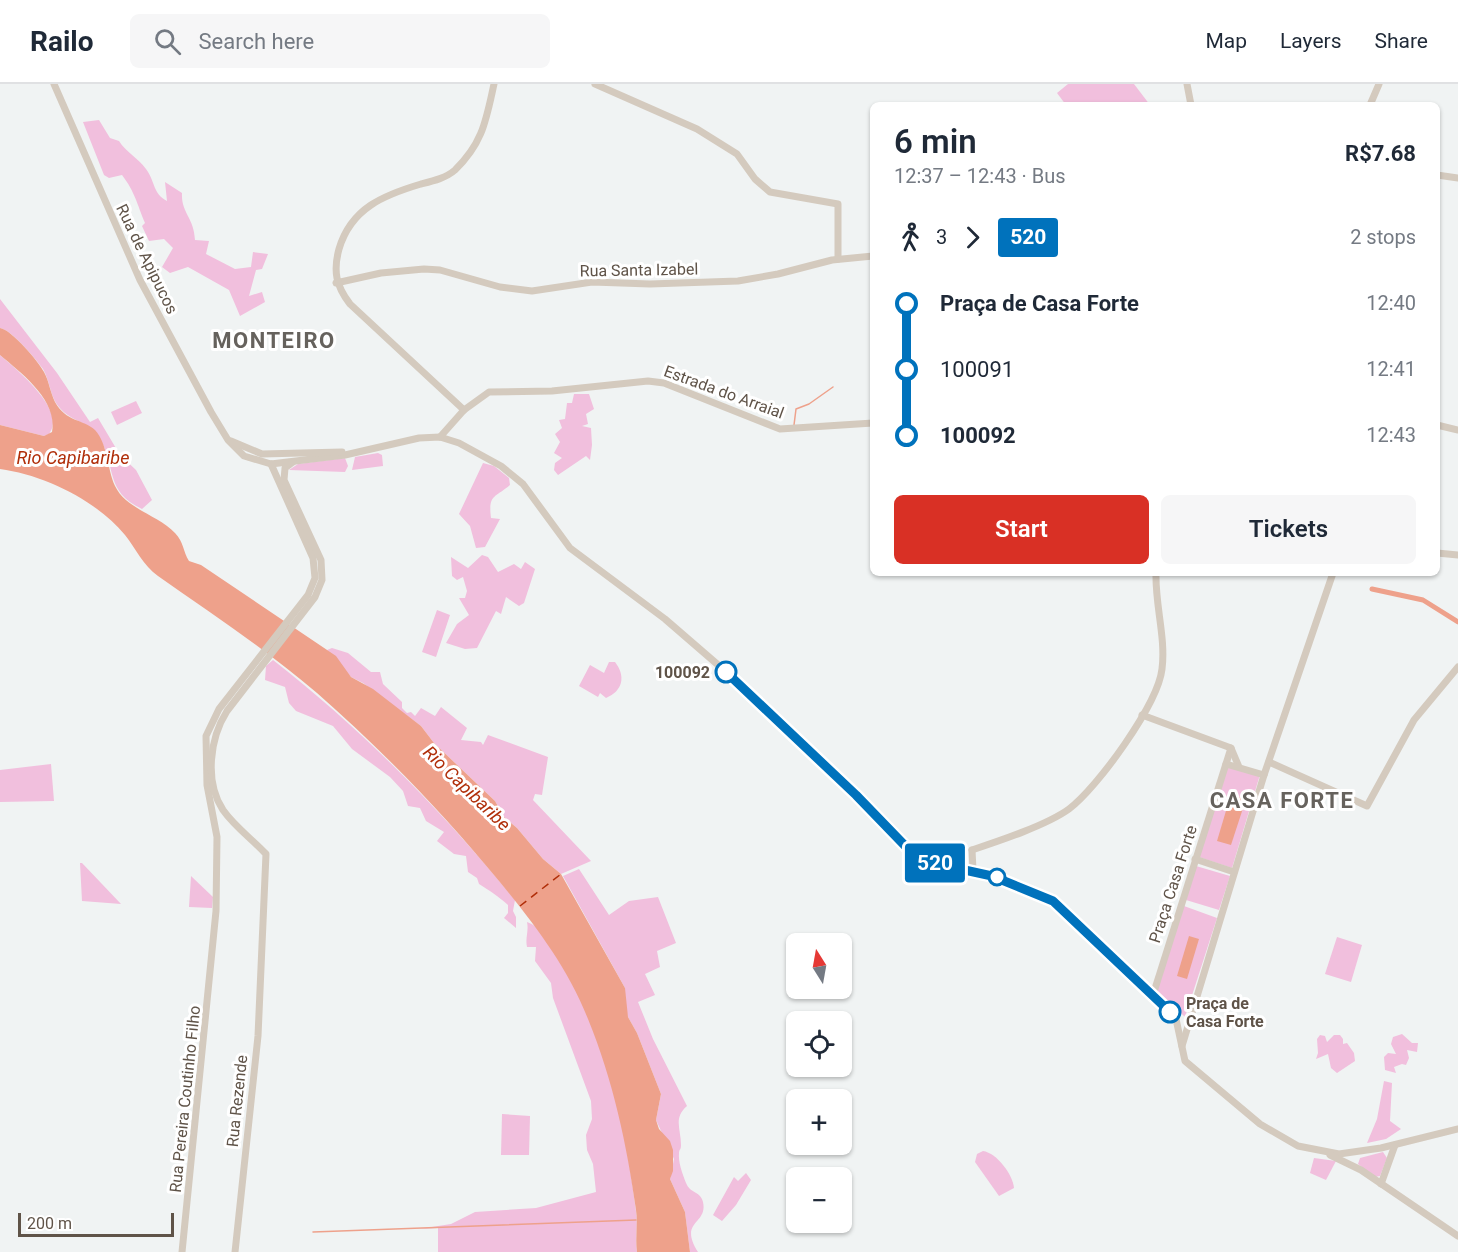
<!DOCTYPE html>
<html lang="en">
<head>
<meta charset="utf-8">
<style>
	body { margin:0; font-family:Roboto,sans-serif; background:#f6f6f7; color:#1f2937; height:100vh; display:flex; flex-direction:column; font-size:22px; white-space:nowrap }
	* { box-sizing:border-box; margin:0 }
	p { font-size:20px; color:#747a83 }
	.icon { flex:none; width:33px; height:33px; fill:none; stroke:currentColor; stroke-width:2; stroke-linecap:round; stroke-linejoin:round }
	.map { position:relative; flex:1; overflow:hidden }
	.side { position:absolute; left:870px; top:18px; width:570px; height:474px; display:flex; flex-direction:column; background:#fff; border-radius:9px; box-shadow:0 2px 4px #0004 }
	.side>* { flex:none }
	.badge { padding:0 12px; border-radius:4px; font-size:21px; line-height:39px }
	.needle { width:39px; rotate:349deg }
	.fabs { position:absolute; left:786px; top:849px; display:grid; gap:12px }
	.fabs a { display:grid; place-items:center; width:66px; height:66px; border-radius:9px; background:#fff; box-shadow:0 2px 4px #0004; font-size:30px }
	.scale { position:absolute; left:18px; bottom:15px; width:156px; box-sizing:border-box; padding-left:6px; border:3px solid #5f5348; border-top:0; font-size:16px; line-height:21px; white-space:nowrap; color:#5f5348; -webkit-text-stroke:4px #fff; paint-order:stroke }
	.map>.badge { position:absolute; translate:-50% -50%; box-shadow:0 0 0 3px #fff }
	.legs { display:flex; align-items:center; gap:9px; height:66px; padding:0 24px; font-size:20px }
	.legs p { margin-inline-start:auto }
	.summary { display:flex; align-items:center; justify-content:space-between; height:102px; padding:0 24px }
	h1 { font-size:33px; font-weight:600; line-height:45px }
	.button { display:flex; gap:12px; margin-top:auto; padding:12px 24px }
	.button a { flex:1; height:69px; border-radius:9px; background:#d93025; color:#fff; font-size:24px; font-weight:600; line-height:69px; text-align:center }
	.button a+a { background:#f6f6f7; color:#1f2937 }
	ul { padding:0 24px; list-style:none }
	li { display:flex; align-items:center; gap:21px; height:66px; font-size:22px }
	li i { display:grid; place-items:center; width:9px; height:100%; margin:0 8px; background:currentColor }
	li i::after { content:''; width:15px; height:15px; margin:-8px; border:4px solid; border-radius:50%; background:#fff }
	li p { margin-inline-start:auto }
	li:first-child i { background:linear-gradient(#0000 50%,currentColor 0) }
	li:last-child i { background:linear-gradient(currentColor 50%,#0000 0) }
	header { display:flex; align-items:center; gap:36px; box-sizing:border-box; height:84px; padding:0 30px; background:#fff; border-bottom:2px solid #e0e1e3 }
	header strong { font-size:28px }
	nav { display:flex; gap:33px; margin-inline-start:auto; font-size:21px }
	.search { width:420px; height:54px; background:#f6f6f7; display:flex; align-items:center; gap:15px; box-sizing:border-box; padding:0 21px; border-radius:9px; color:#747a83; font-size:22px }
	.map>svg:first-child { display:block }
</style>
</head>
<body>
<header>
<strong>Railo</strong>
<div class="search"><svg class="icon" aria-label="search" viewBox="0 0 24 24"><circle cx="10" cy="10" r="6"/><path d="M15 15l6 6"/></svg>Search here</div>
<nav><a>Map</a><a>Layers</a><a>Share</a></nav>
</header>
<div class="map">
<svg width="1458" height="1168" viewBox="0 0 1458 1168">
	<rect width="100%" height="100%" fill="#f0f3f3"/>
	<!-- green -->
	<g fill="#f1bfdd">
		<path d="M1068 0H1134L1150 21H1066L1057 9Z"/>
		<path d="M99 36 110 54 119 57C126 68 138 74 146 85 155 97 153 110 167 117L165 98 182 109C181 129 194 133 195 156L209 157 206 170 235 185 251 183 253 168 268 170 262 185 256 186 249 212 262 208 265 218 240 232 229 206 188 183 170 189 162 183 173 164 164 155 149 157 142 142 145 139C137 120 135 108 122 91L109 94 104 91 83 38Z"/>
		<path d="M0 215 57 289 90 338 98 334 120 371 136 386 152 416 142 425C104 407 117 383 99 353 91 338 68 338 56 319 50 309 49 295 43 285 35 274 12 246 0 244Z"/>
		<path d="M0 271C16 285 68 327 49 350L44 352 0 341Z"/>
		<path d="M574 310H589L594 325 586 330 588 340 582 342 591 344 592 361 590 376 586 372 558 391 554 386 555 379 562 374 554 369 560 358 555 350 562 344 559 336 565 335 567 319H572Z"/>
		<path d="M136 317 142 329 117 341 111 328Z"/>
		<path d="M378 369 382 371 383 382 352 386 355 373Z"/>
		<path d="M345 374 348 382 345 388 289 386 298 380Z"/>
		<path d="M483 379 494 382 509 394 510 401C495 414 488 410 491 434L500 435 485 463 476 464 470 442 459 430Z"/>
		<path d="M482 471 488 473 498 488 514 480 521 485 525 478 535 485 524 519 519 522 506 513 501 530 496 527 477 564 465 565 446 559 457 540 469 531 459 514H465L467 507 463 493 457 496 452 492 451 473 468 484Z"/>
		<path d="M437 526 450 531 436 573 422 568Z"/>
		<path d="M332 564 348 569 371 588H380L383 600 402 618V624L407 629 411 628 415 632 421 624 435 632 441 623 467 644 461 656 481 658 483 661 488 651 548 673 542 711 535 710 533 716 591 777 561 790 543 775 517 744 504 733 495 717 434 659 421 642 363 599 351 593 327 566Z"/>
		<path d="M273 576C363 646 443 728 515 816L513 827 516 833V844L504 834 508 829V821C498 812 490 807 479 800L477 794 468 788 466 772 454 770 437 757 444 748 426 737 420 724 408 722 403 707 390 693 352 665 333 642 296 627 289 619 285 603 265 596 266 582Z"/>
		<path d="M609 578H615C626 592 623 607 606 614L600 609 598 613 579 602 590 581 604 589Z"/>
		<path d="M51 680 54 717 0 718V686Z"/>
		<path d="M1228 683 1259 691V694L1232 784 1199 773Z"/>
		<path d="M80 779H82L121 820 82 817Z"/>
		<path d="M1196 782 1230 792 1219 826 1186 816Z"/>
		<path d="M579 785 609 831 629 817 658 813 676 859 657 867 660 883 645 890 655 911 638 918 653 955 687 1022C673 1034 681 1045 681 1061 681 1067 679 1064 679 1070 678 1079 684 1094 687 1101 691 1109 701 1108 703 1118 708 1141 678 1136 698 1168H690L685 1128 670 1095 674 1075 656 1036 661 1010 637 949 628 933 625 924V904L563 792Z"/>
		<path d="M191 792 213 813 212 824 189 823Z"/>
		<path d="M1184 822 1217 834 1185 933 1157 907Z"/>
		<path d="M527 838C540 842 546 857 554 868 605 942 625 1039 636 1127 638 1141 635 1154 637 1168H438V1144L419 1145 451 1140 475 1128 536 1124 596 1108 593 1080 587 1066 586 1051 592 1035 591 1017 553 914 551 899 535 877 536 863H527C525 854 529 847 527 838Z"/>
		<path d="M1337 853 1362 861 1351 898 1325 890Z"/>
		<path d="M1402 950 1412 959H1418L1417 968 1407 966 1409 974 1406 981 1402 980 1394 983 1396 989 1385 986 1384 973 1388 969 1396 970 1391 960 1393 953Z"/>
		<path d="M1320 951 1325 952 1327 958 1334 951H1340L1343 955V960L1347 959 1354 969 1355 977 1337 989 1331 984 1328 970 1316 975 1318 969 1317 955Z"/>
		<path d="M1384 997 1392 999 1390 1037 1401 1045 1386 1055 1367 1059 1377 1035Z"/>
		<path d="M502 1030 530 1032 529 1071H501Z"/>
		<path d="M983 1067C997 1069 1013 1091 1014 1104L999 1112 975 1078 977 1070Z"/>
		<path d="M1383 1068 1387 1074 1380 1092 1375 1093 1358 1080 1360 1074Z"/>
		<path d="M1314 1074 1336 1077 1326 1096 1310 1089Z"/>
		<path d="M746 1089 751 1096 736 1121 722 1137 713 1131 734 1093 738 1097Z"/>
	</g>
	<!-- water -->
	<g fill="#eea18b">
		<path d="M0 244C12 246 38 277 44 288 49 297 50 308 55 318 66 338 83 335 95 346 108 360 107 385 115 402 126 425 158 431 175 449 184 458 183 468 189 477L201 481 336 572 351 593 373 605 421 642 434 659 495 717 504 733 517 744 543 775 561 790 625 904 628 933 637 949 661 1010 656 1036 659 1045 670 1057 673 1066V1087L670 1095 685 1128 690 1168H637C635 1154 638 1140 636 1126 627 1061 613 996 588 935 567 882 534 840 499 797 444 730 382 666 317 609 267 566 212 530 158 492 143 481 136 465 125 451 96 416 44 391 0 385V341L44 352 52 348C58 316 21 289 0 271Z"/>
		<path d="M1231 710 1246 715 1231 761 1217 757Z"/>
		<path d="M1189 852 1199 855 1187 895 1177 892Z"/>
	</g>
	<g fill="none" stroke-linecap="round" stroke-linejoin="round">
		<!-- stream -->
		<g stroke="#eea18b" stroke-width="1.5">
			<path d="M794 341 796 325 809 320 833 303"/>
			<path d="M313 1148 636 1136"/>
		</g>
		<!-- canal -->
		<path stroke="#eea18b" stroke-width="5" d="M1372 505 1423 516 1458 538"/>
		<!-- ferry -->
		<path stroke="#b02e09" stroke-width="1.5" stroke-dasharray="8 6" stroke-linecap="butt" d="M520 822 561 790"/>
		<!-- secondary -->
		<g stroke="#d4cabe" stroke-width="7">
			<path d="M54 0 140 196 211 328 228 356 244 372 271 380 345 371 419 354 440 353 459 359 501 382 523 400 570 464 665 535 739 599 856 710 913 770 928 778 963 784 1019 801 1063 824 1176 935 1185 977 1260 1040 1298 1062 1339 1070 1381 1064 1458 1045"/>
			<path d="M595 0 697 45 737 70 755 95 770 108 838 120V175"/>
			<path d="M1187 0 1191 21"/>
			<path d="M1370 21 1379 0"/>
			<path d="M1437 91 1458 94"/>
			<path d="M336 199 381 189 424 185 440 186 500 203 532 207 592 198 650 200 738 197 778 190 832 176 873 172"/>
			<path d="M464 326 350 220C336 202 333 187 339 165 351 124 384 111 421 100 433 97 446 94 455 86 483 59 486 36 494 0"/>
			<path d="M1437 341 1458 346"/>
			<path d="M440 353 464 326 489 308 552 307 648 297 664 299 780 345 873 339"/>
			<path d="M231 357 262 370 342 368"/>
			<path d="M1437 469 1458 471"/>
			<path d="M1142 631 1231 664 1239 683"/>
			<path d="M1269 678 1367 722 1414 636 1458 583"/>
			<path d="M1226 680 1264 691"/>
			<path d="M972 766C999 757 1047 741 1069 725 1098 703 1158 620 1162 585 1166 554 1155 521 1156 489"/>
			<path d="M972 766 973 786"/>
			<path d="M1195 775 1234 788"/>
			<path d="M1153 911 1231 664"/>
			<path d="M1182 962 1264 691 1333 489"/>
			<path d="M1330 1071 1361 1086 1458 1152"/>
			<path d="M1381 1100 1395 1061"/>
			<path d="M182 1168 216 827 217 753 207 701 206 652 219 625 308 511 315 494 313 474 271 380"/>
			<path d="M235 1168 258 952 266 770C252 755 235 743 223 726 204 697 210 654 227 627L315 513 322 496 321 476 284 396 285 384 293 378"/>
		</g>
	</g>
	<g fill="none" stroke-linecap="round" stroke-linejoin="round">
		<!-- line-1 casing -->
		<g stroke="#fff" stroke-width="14">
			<path id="line-1" d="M726 588 856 711 913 770 928 778 992 792 1053 817 1170 928"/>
		</g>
		<!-- line-1 -->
		<use href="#line-1" stroke="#0072bc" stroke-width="9"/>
	</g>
	<!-- markers -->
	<g fill="#fff" stroke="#0072bc" stroke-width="3">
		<circle cx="726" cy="588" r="10"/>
		<circle cx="997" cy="793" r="8"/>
		<circle cx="1170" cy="928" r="10"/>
	</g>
	<g text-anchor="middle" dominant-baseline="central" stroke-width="6" stroke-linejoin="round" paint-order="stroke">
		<!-- street labels -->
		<g font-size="16" fill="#5f5348" stroke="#fff">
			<text transform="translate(147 175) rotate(64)">Rua de Apipucos</text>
			<text transform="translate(639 186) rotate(-1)">Rua Santa Izabel</text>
			<text transform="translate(724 308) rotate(20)">Estrada do Arraial</text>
			<text transform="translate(1173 800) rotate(-72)">Praça Casa Forte</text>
			<text transform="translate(185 1015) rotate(-84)">Rua Pereira Coutinho Filho</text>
			<text transform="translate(237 1017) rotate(-84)">Rua Rezende</text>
		</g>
		<!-- stop labels -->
		<g font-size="16" font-weight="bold" fill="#5f5348" stroke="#fff" text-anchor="end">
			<text x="710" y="588">100092</text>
			<text x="1186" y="919" text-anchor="start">Praça de<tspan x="1186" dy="18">Casa Forte</tspan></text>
		</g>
		<!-- water labels -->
		<g font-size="18" font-style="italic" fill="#b02e09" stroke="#fff">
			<text x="73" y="373">Rio Capibaribe</text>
			<text transform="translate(467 704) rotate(44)">Rio Capibaribe</text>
		</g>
		<!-- district labels -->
		<g font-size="22" font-weight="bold" letter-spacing="1.5" fill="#66625d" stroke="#fff">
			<text x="274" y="256">MONTEIRO</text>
			<text x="1282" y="716">CASA FORTE</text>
		</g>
	</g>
</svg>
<div class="fabs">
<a><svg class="needle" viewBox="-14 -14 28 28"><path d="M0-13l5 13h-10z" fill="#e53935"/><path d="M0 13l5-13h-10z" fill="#747a83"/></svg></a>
<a><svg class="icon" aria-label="locate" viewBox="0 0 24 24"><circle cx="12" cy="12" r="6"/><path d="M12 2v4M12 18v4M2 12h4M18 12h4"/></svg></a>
<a>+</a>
<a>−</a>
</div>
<div class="scale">200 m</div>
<b class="badge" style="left:935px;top:779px;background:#0072bc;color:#fff">520</b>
<section class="side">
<div class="summary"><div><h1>6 min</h1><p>12:37 – 12:43 · Bus</p></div><b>R$7.68</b></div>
<div class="legs"><svg class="icon" aria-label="walk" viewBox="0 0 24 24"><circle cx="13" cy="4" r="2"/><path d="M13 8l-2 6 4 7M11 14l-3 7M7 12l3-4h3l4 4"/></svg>3<svg class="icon" aria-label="forward" viewBox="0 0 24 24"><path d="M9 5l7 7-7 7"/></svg><b class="badge" style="background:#0072bc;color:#fff">520</b><p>2 stops</p></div>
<ul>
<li><i style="color:#0072bc"></i><b>Praça de Casa Forte</b><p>12:40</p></li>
<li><i style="color:#0072bc"></i><span>100091</span><p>12:41</p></li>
<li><i style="color:#0072bc"></i><b>100092</b><p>12:43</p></li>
</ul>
<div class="button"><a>Start</a><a>Tickets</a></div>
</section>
</div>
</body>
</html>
